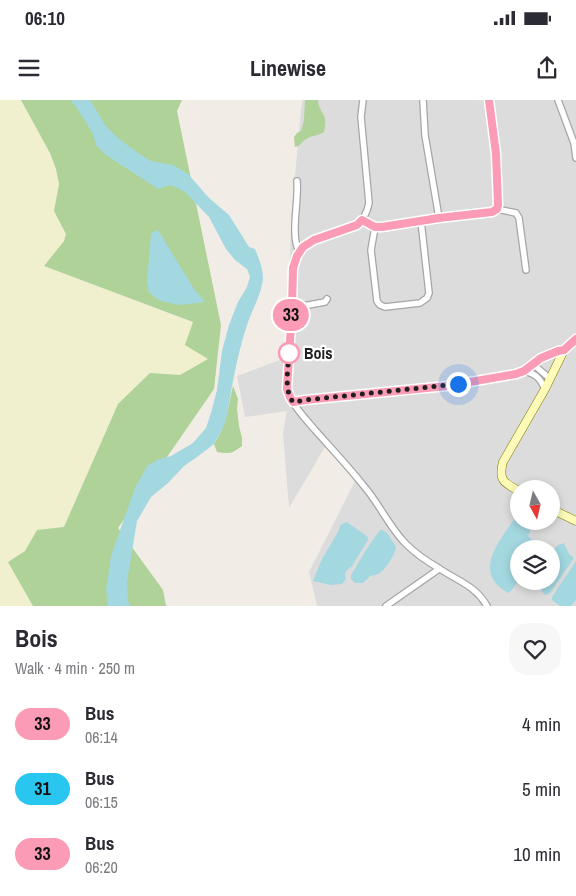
<!DOCTYPE html>
<html lang="en">
<head>
<meta charset="utf-8">
<style>
	body { margin:0; font-family:"Archivo Narrow",sans-serif; background:#f7f7f7; color:#2b2b33; height:100vh; display:flex; flex-direction:column; font-size:19px; white-space:nowrap }
	* { box-sizing:border-box; margin:0 }
	p { font-size:16px; color:#7c7c81 }
	.icon { flex:none; width:28px; height:28px; fill:none; stroke:currentColor; stroke-width:2; stroke-linecap:round; stroke-linejoin:round }
	.map { position:relative; height:506px; overflow:hidden }
	.side { display:flex; flex-direction:column; background:#fff; flex:1 }
	.side>* { flex:none }
	.badge { padding:0 10px; border-radius:16px; font-size:18px; line-height:32px }
	.needle { width:32px; rotate:172deg }
	.tools { position:absolute; left:510px; top:380px; display:grid; gap:10px }
	.tools a { display:grid; place-items:center; width:50px; height:50px; border-radius:50%; background:#fff; box-shadow:0 2px 8px #0003; font-size:25px }
	.you { position:absolute; width:25px; height:25px; margin:-12px; border:4px solid #fff; border-radius:50%; background:#1a73e8; box-shadow:0 0 0 8px #1a73e833 }
	.map>.badge { position:absolute; translate:-50% -50%; box-shadow:0 0 0 2px #fff }
	.round { display:grid; place-items:center; flex:none; width:52px; height:52px; border-radius:20px; background:#f7f7f7 }
	.headline { display:flex; align-items:center; justify-content:space-between; height:85px; padding:0 15px }
	h1 { font-size:24px; font-weight:700; line-height:38px }
	ul { padding:0; list-style:none }
	li { display:flex; align-items:center; gap:15px; height:65px; padding:0 15px }
	li div { flex:1 }
	li b { display:block; font-size:19px }
	li em { font-style:normal }
	li .badge { min-width:55px; font-weight:700; text-align:center }
	.status { display:flex; justify-content:space-between; align-items:center; height:35px; padding:0 25px; background:#fff; direction:ltr }
	.status svg { height:14px; fill:currentColor }
	header { display:flex; justify-content:space-between; align-items:center; height:65px; padding:0 15px; background:#fff; font-size:22px; font-weight:700 }
	.map>svg:first-child { display:block }
</style>
</head>
<body>
<div class="status"><b>06:10</b><svg viewBox="0 0 49 12"><path d="M0 12V9h3v3zM5 12V6h3v6zM10 12V3h3v9zM15 12V0h3v12zM26 1h20v11H26zM47 4h2v5h-2z"/></svg></div>
<header><svg class="icon" aria-label="menu" viewBox="0 0 24 24"><path d="M4 6h16M4 12h16M4 18h16"/></svg>Linewise<svg class="icon" aria-label="share" viewBox="0 0 24 24"><path d="M12 15V3M7 8l5-5 5 5M5 13v7h14v-7"/></svg></header>
<div class="map">
<svg width="576" height="506" viewBox="0 0 576 506">
	<rect width="100%" height="100%" fill="#f1ece5"/>
	<!-- residential -->
	<path fill="#dddcdc" fill-rule="evenodd" d="M303 0H576V506H317L309 472 355 381 325 347 289 408 283 333 287 311 245 317 237 276 285 258 292 110 301 9ZM519 389H551V421H519ZM519 449H551V481H519Z"/>
	<!-- farmland -->
	<path fill="#f0f0cf" d="M0 0H21L50 53 56 69 59 84 54 111 66 133 64 141 45 166 193 223 208 259 180 275 150 273 118 304 64 427 37 430 25 451 9 462 33 506H0Z"/>
	<!-- forest -->
	<g fill="#aed297">
		<path d="M21 0H182L177 11 221 225 214 289 118 428 163 490 166 506H33L8 462 25 451 37 430 64 427 118 304 150 273 180 275 208 259 185 245 193 222 44 166 64 141 66 134 54 111 59 84 56 69 50 53Z"/>
		<path d="M305 0H318C319 15 329 12 324 32 319 36 310 35 305 40 300 43 301 46 295 47L294 37 297 33 301 31 304 20Z"/>
		<path d="M233 286 238 299 237 309 239 326 242 338V346C232 354 229 354 217 352L214 344C226 327 228 307 233 286Z"/>
	</g>
	<!-- water -->
	<g fill="#a3d8e1">
		<path d="M70 0H90L105 25 119 39 138 53 151 61 173 65 188 74 209 98 229 115 249 147 255 149C259 159 263 168 263 179 261 195 253 208 248 222 237 254 232 287 226 320L222 330 214 344 197 357 184 366 168 383 151 397 137 421 127 482 128 501 130 506H108L106 491 111 456 135 388 147 366 157 360 171 356 193 343 206 328 211 313 217 290 222 251 229 225 238 202 247 187 250 177 247 169 235 160 226 149 209 117 185 92 171 85 158 89 106 55 96 45 93 34 77 8Z"/>
		<path d="M158 130 194 189 205 202 179 205 161 201 149 193 147 182 151 133Z"/>
		<path d="M517 418H519V421H526L531 425 532 427 528 436 537 444 536 446 539 448 542 445 543 446 541 449H519V480L511 491 508 493C473 473 497 444 513 421Z"/>
		<path d="M347 422 368 437V440L352 466 346 471 345 477 346 479 342 484 331 485 313 481 322 459 338 432 340 426 342 424Z"/>
		<path d="M380 430H383L388 434 396 447C395 454 387 467 381 472 378 475 374 475 370 476L363 483H355L351 479V475L366 450Z"/>
		<path d="M564 443 569 454 574 458 550 493 546 495 543 493 541 489 536 488 534 485 535 481H551V452L558 445Z"/>
		<path d="M576 461V500L571 506H560L552 500V497Z"/>
	</g>
	<g fill="none" stroke-linecap="round" stroke-linejoin="round">
		<!-- street casing -->
		<g stroke="#a6a6a6" stroke-width="8">
			<g id="street">
				<path d="M363 0 361 17 369 103C367 113 364 119 357 125L314 140 303 147 297 156 293 167 292 208 287 289C292 305 304 317 315 330 331 348 348 366 363 385 379 403 389 427 406 444 415 453 428 462 440 469 458 481 476 486 487 506"/>
				<path d="M423 0 425 35 439 118"/>
				<path d="M558 0 574 43 576 58"/>
				<path d="M297 81C299 101 290 135 299 151"/>
				<path d="M497 109 516 113 519 118 526 170"/>
				<path d="M362 120 375 127H381L439 118 492 112 497 109 498 105 496 54 489 0"/>
				<path d="M375 127 371 150 377 201 380 205 385 207 420 203 427 198 429 193 421 121"/>
				<path d="M292 208 325 202 327 199"/>
				<path d="M533 264 549 278"/>
				<path d="M524 271C536 274 540 278 545 289"/>
				<path d="M293 302 305 300C375 294 446 290 514 275 524 272 531 265 540 260 547 255 556 251 564 250"/>
				<path d="M386 506 439 469"/>
			</g>
		</g>
		<!-- secondary casing -->
		<g stroke="#7a7d00" stroke-width="9">
			<g id="secondary">
				<path d="M519 391C504 383 498 380 503 362L545 289 564 250 576 239"/>
				<path d="M551 409 576 421"/>
			</g>
		</g>
		<!-- street -->
		<use href="#street" stroke="#fff" stroke-width="5.5"/>
		<!-- secondary -->
		<use href="#secondary" stroke="#fdfbb7" stroke-width="8"/>
	</g>
	<g fill="none" stroke-linecap="round" stroke-linejoin="round">
		<!-- line casing -->
		<g stroke="#fff" stroke-width="11">
			<path id="line" d="M489 0 496 54 498 105 497 109 492 112 439 118 382 127H375L362 120 357 125 314 140 303 147 297 156 293 168 292 208 287 289 290 297 293 302 305 300 447 286 516 274 524 271 541 258 558 251 564 250 576 239"/>
		</g>
		<!-- line -->
		<use href="#line" stroke="#fb9bb5" stroke-width="8"/>
		<!-- walk -->
		<path stroke="#1f1f1f" stroke-width="5" stroke-dasharray="0 9" d="M289 253V250C289 266 283 289 293 302L305 300 458 284"/>
	</g>
	<!-- markers -->
	<circle fill="#fff" stroke="#fb9bb5" stroke-width="2.5" cx="289" cy="253" r="10"/>
	<g text-anchor="middle" dominant-baseline="central" stroke-width="4.5" stroke-linejoin="round" paint-order="stroke">
		<!-- stop labels -->
		<g font-size="16" font-weight="bold" fill="#1f1f1f" stroke="#fff" text-anchor="start">
			<text x="304" y="253">Bois</text>
		</g>
	</g>
</svg>
<div class="tools">
<a><svg class="needle" viewBox="-14 -14 28 28"><path d="M0-13l5 13h-10z" fill="#e53935"/><path d="M0 13l5-13h-10z" fill="#7c7c81"/></svg></a>
<a><svg class="icon" aria-label="layers" viewBox="0 0 24 24"><path d="M12 4l9 5-9 5-9-5zM3 14l9 5 9-5"/></svg></a>
</div>
<div class="you" style="left:458px;top:284px"></div>
<b class="badge" style="left:291px;top:215px;background:#fb9bb5;color:#111">33</b>
</div>
<section class="side">
<div class="headline"><div><h1>Bois</h1><p>Walk · 4 min · 250 m</p></div><a class="round"><svg class="icon" aria-label="heart" viewBox="0 0 24 24"><path d="M12 20l-8-8c-3-5 5-10 8-4 3-6 11-1 8 4z"/></svg></a></div>
<ul>
<li><span class="badge" style="background:#fb9bb5;color:#111">33</span><div><b>Bus</b><p>06:14</p></div><em>4 min</em></li>
<li><span class="badge" style="background:#29c7ef;color:#111">31</span><div><b>Bus</b><p>06:15</p></div><em>5 min</em></li>
<li><span class="badge" style="background:#fb9bb5;color:#111">33</span><div><b>Bus</b><p>06:20</p></div><em>10 min</em></li>
</ul>
</section>
</body>
</html>
